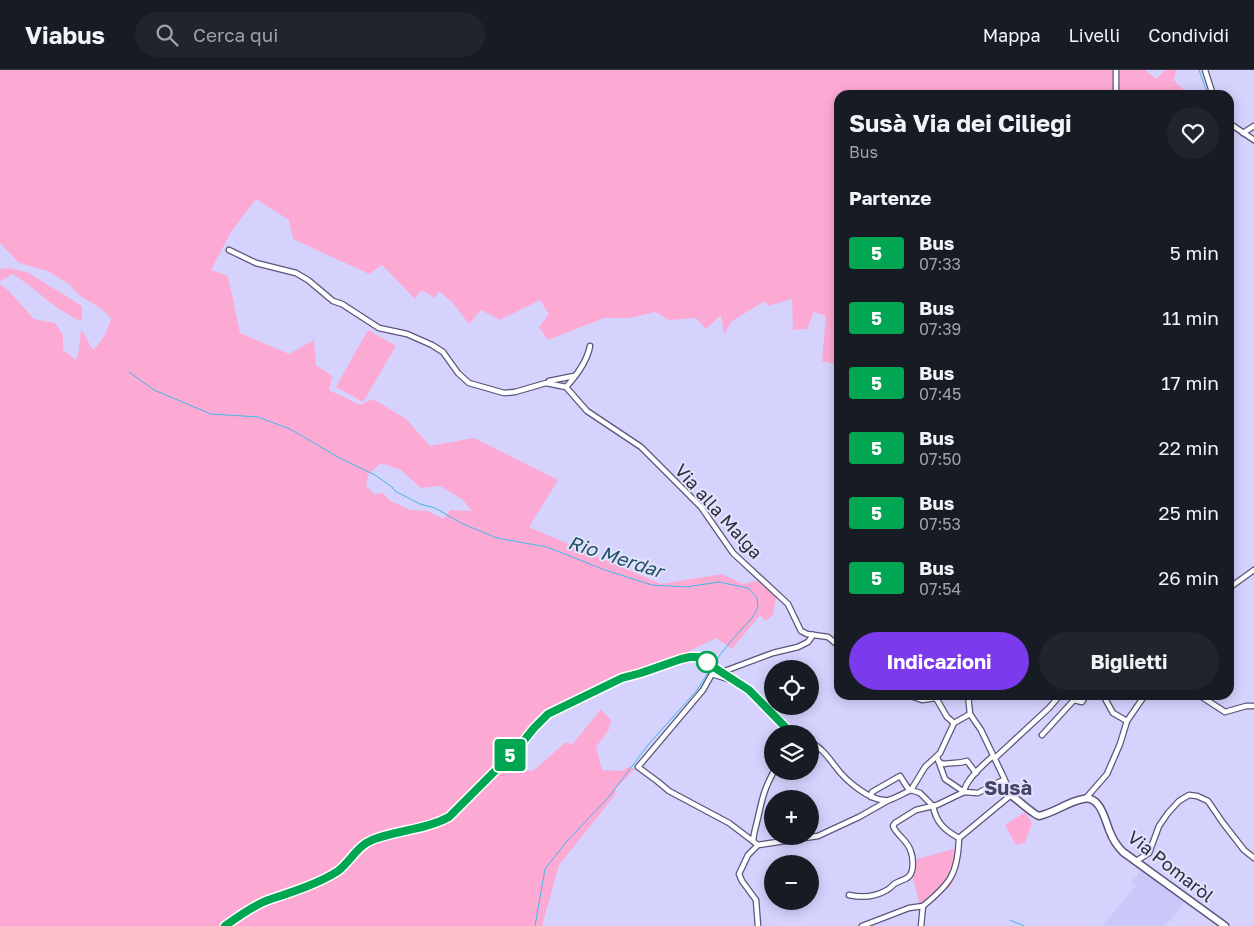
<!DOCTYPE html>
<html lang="it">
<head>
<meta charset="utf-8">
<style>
	body { margin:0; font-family:"Golos Text",sans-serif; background:#20242c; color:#f1f3f6; height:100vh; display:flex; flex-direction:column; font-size:19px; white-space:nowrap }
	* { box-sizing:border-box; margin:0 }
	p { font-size:16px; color:#9ea1a6 }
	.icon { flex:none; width:28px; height:28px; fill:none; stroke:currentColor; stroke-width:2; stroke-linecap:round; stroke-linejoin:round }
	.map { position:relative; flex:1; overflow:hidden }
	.side { position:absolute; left:834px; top:20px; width:400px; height:610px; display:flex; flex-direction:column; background:#171b24; border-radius:15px; box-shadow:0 2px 12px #0003 }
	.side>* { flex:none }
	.badge { padding:0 10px; border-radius:4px; font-size:18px; line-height:32px }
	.fabs { position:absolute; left:764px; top:590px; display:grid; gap:10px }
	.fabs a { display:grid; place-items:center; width:55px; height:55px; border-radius:50%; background:#171b24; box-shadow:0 2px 12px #0003; font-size:25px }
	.map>.badge { position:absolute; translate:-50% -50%; box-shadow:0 0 0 2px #fff }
	h2 { padding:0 15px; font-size:19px; line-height:45px }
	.round { display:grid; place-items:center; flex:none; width:52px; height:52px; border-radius:26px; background:#20242c }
	.headline { display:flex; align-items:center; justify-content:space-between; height:85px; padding:0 15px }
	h1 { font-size:24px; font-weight:700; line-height:38px }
	.button { display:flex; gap:10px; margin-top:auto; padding:10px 15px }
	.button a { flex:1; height:58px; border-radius:30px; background:#7c3aed; color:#fff; font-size:20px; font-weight:700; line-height:58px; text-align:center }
	.button a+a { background:#20242c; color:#f1f3f6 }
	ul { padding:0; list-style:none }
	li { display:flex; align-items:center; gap:15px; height:65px; padding:0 15px }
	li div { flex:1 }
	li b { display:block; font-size:19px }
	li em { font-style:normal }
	li .badge { min-width:55px; font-weight:700; text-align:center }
	header { display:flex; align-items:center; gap:30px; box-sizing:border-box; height:70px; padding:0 25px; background:#171b24; border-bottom:1px solid #363941 }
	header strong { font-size:24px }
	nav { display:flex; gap:28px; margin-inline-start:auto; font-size:18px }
	.search { width:350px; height:45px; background:#20242c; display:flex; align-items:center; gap:12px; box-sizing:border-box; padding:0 18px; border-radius:28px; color:#9ea1a6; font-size:19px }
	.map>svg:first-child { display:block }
</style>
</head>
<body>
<header>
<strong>Viabus</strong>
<div class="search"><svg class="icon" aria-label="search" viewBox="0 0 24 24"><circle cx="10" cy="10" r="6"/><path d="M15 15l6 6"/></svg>Cerca qui</div>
<nav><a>Mappa</a><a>Livelli</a><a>Condividi</a></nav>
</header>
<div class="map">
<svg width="1254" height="856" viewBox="0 0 1254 856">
	<rect width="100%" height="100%" fill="#d5d2fe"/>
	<!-- built -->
	<path fill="#cac7f9" d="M1143 799 1186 830 1165 856H1102L1136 816 1131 812Z"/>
	<!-- green -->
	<g fill="#fcaad4" fill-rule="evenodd">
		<path d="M0 0H1145L1156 9 1166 0H1176L1174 10 1189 25H839V295L822 291 826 246 814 242 807 259 793 260 792 229 768 236 765 231 732 251 724 265 721 245 706 259 696 248 669 250 655 242 629 248H604L548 270 539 257 549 244 540 230 500 250 481 240 469 254 452 232 439 221 435 228 421 220 415 229 382 195 369 204 293 169 289 150 256 129 231 162 211 200 228 206 240 263 289 284 314 270 316 295 332 306 329 320 360 335 373 329 406 349 430 376 474 368 558 410 529 457 661 514 722 504 743 514 760 510 776 527 773 545 766 551 760 545 732 579 716 568 680 586 624 606 542 643 515 677 493 697 533 701 566 672 572 675 601 639 611 650 609 659 596 677 602 700 621 701 629 697 635 699 616 718 615 725 559 795 542 856H0V214L9 221 34 249 55 253 63 265V280L76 290 79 280 81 259 93 280C102 271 108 261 111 248L99 237 80 226 69 214 48 201 19 193 0 173ZM381 393 401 400 421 418 440 416 462 429 472 441 450 440 444 449 427 441 410 440 389 430 383 423 374 424 366 416 368 405Z"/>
		<path d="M7 198 27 202 82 236V251C55 241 37 219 13 204L0 211V199Z"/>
		<path d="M368 260 396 276 363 332 336 317Z"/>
		<path d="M1025 742 1032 753 1025 772 1016 775 1005 755Z"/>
		<path d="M961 777 957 802 950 817 920 837 913 808 917 789Z"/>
	</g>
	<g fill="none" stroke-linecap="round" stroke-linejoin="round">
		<!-- stream -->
		<g stroke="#40b8e5" stroke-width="1">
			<path d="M1199 0 1208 25"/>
			<path d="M129 302 154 320 211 344 258 347 290 359 338 387 375 405 392 417 395 421 420 434 435 438 463 454 497 468 547 477 605 500 652 515 686 517 719 512 748 518 757 528 758 537 752 548 731 571 713 594"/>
			<path d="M1010 850 1024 856"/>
			<path d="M535 856 545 799 567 771 608 728 648 675 697 620 711 598"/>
		</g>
		<!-- street casing -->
		<g stroke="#59567c" stroke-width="7">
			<g id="street">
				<path d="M1116 0V25"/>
				<path d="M1205 0 1213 25"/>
				<path d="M1229 53 1254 70"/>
				<path d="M1243 63 1254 56"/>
				<path d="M229 180 256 193 296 203 308 210 333 231 342 234 379 258 407 264 432 275 443 282 458 303 469 313 504 323 515 322 546 313 566 317 587 341 641 377 701 437 733 483 788 534 801 561 807 564 828 567 839 576"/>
				<path d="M549 311 574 306"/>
				<path d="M566 317C577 305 587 292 590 276"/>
				<path d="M1229 518 1254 500"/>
				<path d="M722 602 773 583 798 577 808 572 813 565"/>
				<path d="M731 610 712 604 703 620 638 697 657 711 669 721 729 753 758 775"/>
				<path d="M908 625 922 630 936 628 947 647 954 653 970 644"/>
				<path d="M1103 625 1113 643 1127 651"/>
				<path d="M1199 625 1225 642 1246 636H1254"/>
				<path d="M1042 665 1074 630 1082 632 1086 625"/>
				<path d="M810 672C821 677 828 687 835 696 845 710 871 733 889 730 896 728 904 723 911 720"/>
				<path d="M937 687 945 709 964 722"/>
				<path d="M995 688 1049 638 1060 625"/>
				<path d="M939 692 944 694C953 692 958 694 967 691L976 703"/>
				<path d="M911 720 925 697 940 683 954 653"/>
				<path d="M911 720 920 723 933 736"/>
				<path d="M964 722C965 710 984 694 993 686"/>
				<path d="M871 727 872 722 900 706 909 720"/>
				<path d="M1086 728 1107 704 1120 674 1127 651 1145 625"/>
				<path d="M933 736C936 752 944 760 959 768"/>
				<path d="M753 771C754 761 757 753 759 743 763 725 765 718 774 701"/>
				<path d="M1136 791 1149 783 1159 756 1168 743 1179 731 1189 725 1197 726 1208 731 1223 753 1244 780 1254 788"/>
				<path d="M849 825C862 828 875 827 887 820 891 818 893 814 896 813 901 810 907 810 910 805 914 800 913 787 911 782 908 770 897 766 893 756L895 753 916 740 937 735 964 722 978 723 1001 711H1004"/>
				<path d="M923 836C950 814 958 804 959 768L1011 725 1004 708 981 660 970 644 968 625"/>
				<path d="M225 856 239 845 270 829 306 817 337 801 366 773 407 760 434 753 449 747 518 679 534 658 548 644 622 608 641 603 681 589 690 587H698L749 620 792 664"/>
				<path d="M758 856 756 830 742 811 739 804 748 785 758 775 818 766 859 747 889 730"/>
				<path d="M862 856 909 838 923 836"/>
				<path d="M921 856 923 836"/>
			</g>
		</g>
		<!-- secondary casing -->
		<g stroke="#59567c" stroke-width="9">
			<path id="secondary" d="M1011 725C1018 730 1033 744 1039 746 1054 743 1067 732 1083 729 1101 725 1105 751 1110 762 1113 770 1117 776 1123 782L1225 856"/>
		</g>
		<!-- street -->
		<use href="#street" stroke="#fff" stroke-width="4.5"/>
		<!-- secondary -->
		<use href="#secondary" stroke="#fff" stroke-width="6"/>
	</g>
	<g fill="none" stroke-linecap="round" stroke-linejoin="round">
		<!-- line casing -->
		<g stroke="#fff" stroke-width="11">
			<path id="line" d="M225 856C236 848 258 833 271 829 292 822 320 813 338 801 350 792 357 776 372 770 397 760 425 760 449 747L518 678 534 658 548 644 622 608 641 603 681 589 690 587H698L749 620 792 664"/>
		</g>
		<!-- line -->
		<use href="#line" stroke="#00a651" stroke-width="8"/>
	</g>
	<!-- markers -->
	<circle fill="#fff" stroke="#00a651" stroke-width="2.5" cx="707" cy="592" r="10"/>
	<g text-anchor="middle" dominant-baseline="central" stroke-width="4" stroke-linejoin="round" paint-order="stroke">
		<!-- street labels -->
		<g font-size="18" fill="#2d2c3d" stroke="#e3e2fd">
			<text transform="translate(719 441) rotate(48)">Via alla Malga</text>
			<text transform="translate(1171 796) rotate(38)">Via Pomaròl</text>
		</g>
		<!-- water labels -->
		<g font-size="19" font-style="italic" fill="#225266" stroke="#e3e2fd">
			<text transform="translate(616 486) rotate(18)">Rio Merdar</text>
		</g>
		<!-- quarter labels -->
		<g font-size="20" font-weight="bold" fill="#484469" stroke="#e3e2fd">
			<text x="1008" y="717">Susà</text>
		</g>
	</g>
</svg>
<div class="fabs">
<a><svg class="icon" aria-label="locate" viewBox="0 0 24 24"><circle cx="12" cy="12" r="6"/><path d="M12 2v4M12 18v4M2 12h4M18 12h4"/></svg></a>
<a><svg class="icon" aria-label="layers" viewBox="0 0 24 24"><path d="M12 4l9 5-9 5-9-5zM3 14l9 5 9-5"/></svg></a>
<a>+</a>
<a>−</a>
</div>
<b class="badge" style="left:510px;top:685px;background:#00a651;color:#fff">5</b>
<section class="side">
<div class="headline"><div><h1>Susà Via dei Ciliegi</h1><p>Bus</p></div><a class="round"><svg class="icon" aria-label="heart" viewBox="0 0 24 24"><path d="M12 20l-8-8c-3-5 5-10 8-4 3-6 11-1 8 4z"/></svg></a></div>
<h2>Partenze</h2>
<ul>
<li><span class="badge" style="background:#00a651;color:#fff">5</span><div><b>Bus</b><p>07:33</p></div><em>5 min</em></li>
<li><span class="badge" style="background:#00a651;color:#fff">5</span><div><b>Bus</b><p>07:39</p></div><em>11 min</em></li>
<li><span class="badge" style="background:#00a651;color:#fff">5</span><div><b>Bus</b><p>07:45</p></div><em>17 min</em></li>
<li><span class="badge" style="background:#00a651;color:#fff">5</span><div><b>Bus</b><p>07:50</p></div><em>22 min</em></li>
<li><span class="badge" style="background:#00a651;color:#fff">5</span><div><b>Bus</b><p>07:53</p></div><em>25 min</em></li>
<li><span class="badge" style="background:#00a651;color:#fff">5</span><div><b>Bus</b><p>07:54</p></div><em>26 min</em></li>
</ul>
<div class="button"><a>Indicazioni</a><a>Biglietti</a></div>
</section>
</div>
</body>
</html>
